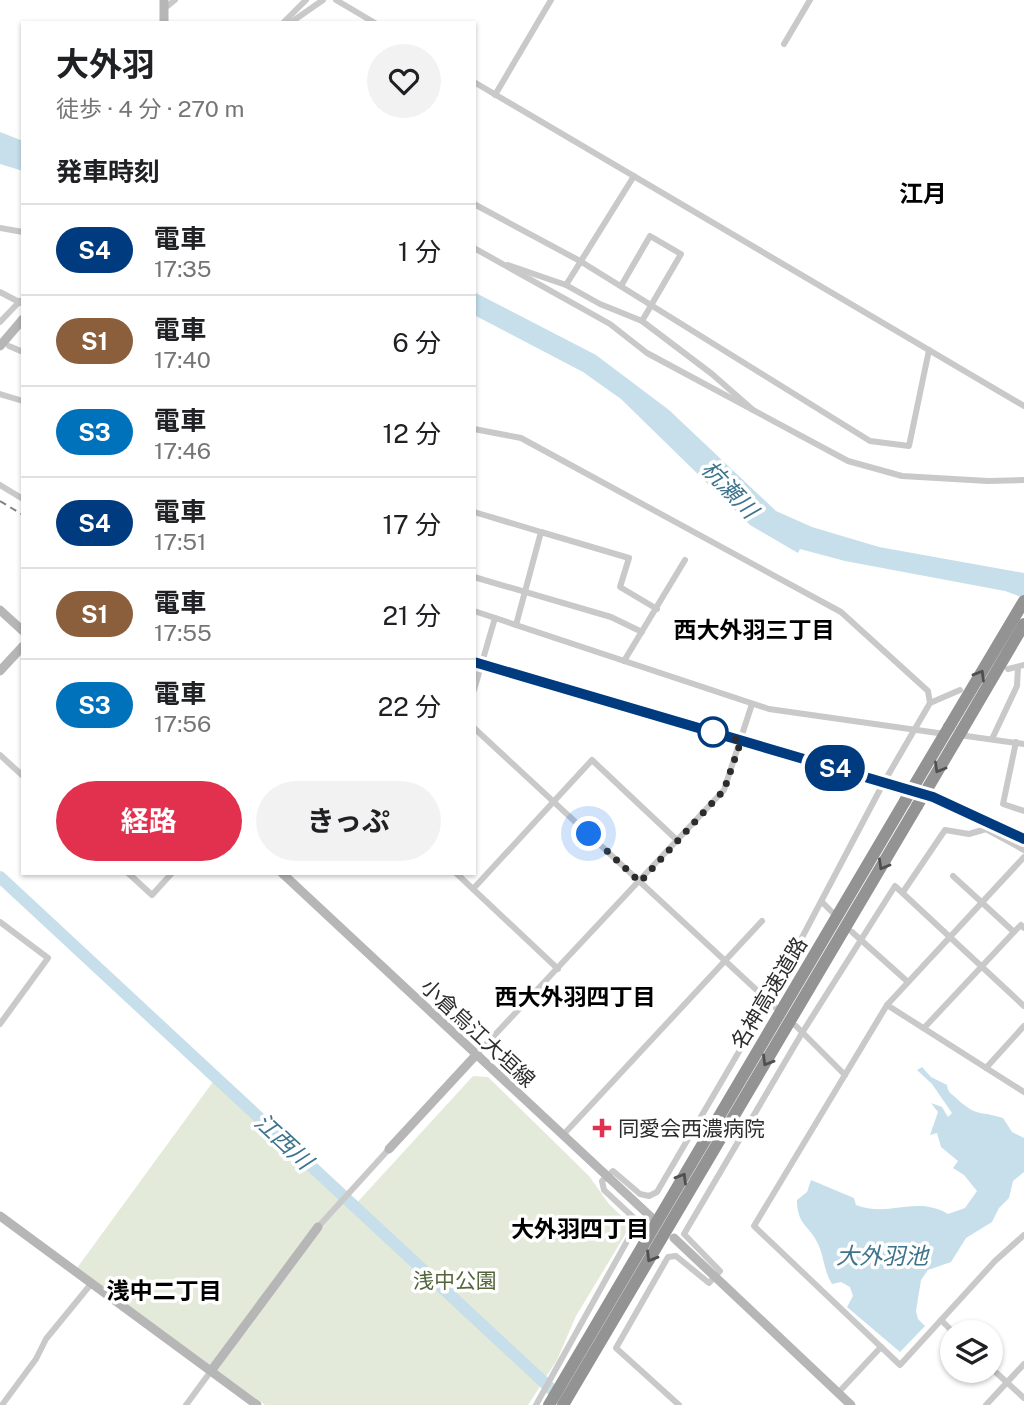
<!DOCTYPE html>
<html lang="ja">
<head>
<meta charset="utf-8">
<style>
	body { margin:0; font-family:"Public Sans","Noto Sans JP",sans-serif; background:#f2f2f2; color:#202124; height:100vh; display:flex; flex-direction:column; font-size:26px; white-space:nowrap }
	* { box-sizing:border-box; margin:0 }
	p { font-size:23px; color:#757577 }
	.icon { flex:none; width:38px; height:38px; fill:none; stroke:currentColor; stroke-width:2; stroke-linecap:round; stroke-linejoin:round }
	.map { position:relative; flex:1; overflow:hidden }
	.panel { position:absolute; left:21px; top:21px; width:455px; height:854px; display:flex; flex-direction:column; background:#fff; border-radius:0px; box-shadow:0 2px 5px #0004 }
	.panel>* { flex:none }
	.badge { padding:0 14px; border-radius:23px; font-size:24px; line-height:46px }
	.controls { position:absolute; left:940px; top:1320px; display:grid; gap:14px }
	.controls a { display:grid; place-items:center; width:63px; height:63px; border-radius:50%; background:#fff; box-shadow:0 2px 5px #0004; font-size:35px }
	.you { position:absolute; width:35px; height:35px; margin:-18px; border:5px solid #fff; border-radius:50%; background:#1a73e8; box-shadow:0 0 0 10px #1a73e833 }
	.map>.badge { position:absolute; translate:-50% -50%; box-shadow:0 0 0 4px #fff }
	h2 { padding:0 35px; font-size:26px; line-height:63px }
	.round { display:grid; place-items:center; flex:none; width:74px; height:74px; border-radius:37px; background:#f2f2f2 }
	.overview { display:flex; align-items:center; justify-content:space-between; height:119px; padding:0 35px }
	h1 { font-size:33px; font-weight:700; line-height:52px }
	.action { display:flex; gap:14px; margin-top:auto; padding:14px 35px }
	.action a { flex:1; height:80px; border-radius:42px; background:#e1314e; color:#fff; font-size:28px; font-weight:700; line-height:80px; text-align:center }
	.action a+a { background:#f2f2f2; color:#202124 }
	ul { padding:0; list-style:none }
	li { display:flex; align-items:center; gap:21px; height:91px; padding:0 35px; border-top:2px solid #e0e0e0 }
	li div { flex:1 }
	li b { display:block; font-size:26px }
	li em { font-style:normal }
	li .badge { min-width:77px; font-weight:700; text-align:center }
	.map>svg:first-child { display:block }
</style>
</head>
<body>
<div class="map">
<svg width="1024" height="1405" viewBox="0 0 1024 1405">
	<rect width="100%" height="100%" fill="#fff"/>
	<!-- green -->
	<path fill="#e4ead9" d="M473 1076 488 1077 589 1176 609 1204 631 1225 576 1316 557 1360 528 1405H265L77 1268 215 1079 353 1207Z"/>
	<!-- water -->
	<g fill="#c6dfea">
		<path d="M0 132 23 141V171L0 164Z"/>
		<path d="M474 292 596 355 669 410 776 511 812 527 879 547 1024 573V598L1005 591 845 561 800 549 798 553 750 525 621 399 583 372 474 315Z"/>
		<path d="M922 1067 931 1077 947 1085C948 1093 951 1093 956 1098 978 1118 978 1110 1003 1118L1012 1132 1024 1138V1172L1013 1181 1009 1198 999 1208 992 1222 966 1238 951 1262 928 1270 921 1280 916 1311 918 1319 925 1326 900 1352 847 1307 853 1296 850 1287 841 1282 832 1284C824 1271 824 1258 819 1246 810 1225 797 1226 797 1200L807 1192 811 1180 854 1198 856 1205C889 1218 916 1195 948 1214L965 1208 977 1191 964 1175 953 1168 958 1161 941 1147 937 1133 930 1135 938 1112 931 1103 942 1107 948 1117 952 1113 932 1084 917 1070Z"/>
	</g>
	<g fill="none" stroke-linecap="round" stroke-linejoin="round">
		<!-- river -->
		<path stroke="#c6dfea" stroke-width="12" d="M0 877 563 1400"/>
		<!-- street -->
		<g stroke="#c9c9c9" stroke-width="6">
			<path d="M336 0 375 23"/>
			<path d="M165 8 175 0"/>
			<path d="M283 23 306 0"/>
			<path d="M290 23 323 0"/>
			<path d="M784 44 810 0"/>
			<path d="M474 82 1024 406"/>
			<path d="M495 95 551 0"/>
			<path d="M474 204 580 261 870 441 909 446 929 350"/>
			<path d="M0 228 23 232"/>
			<path d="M474 248 610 324 647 353 848 461 902 476 988 481 1024 480"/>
			<path d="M508 265 566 285 600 304 642 321 712 374 753 410"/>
			<path d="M566 285 634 176"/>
			<path d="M621 286 650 236 681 254 642 321"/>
			<path d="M0 292 21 303"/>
			<path d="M0 322 20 301"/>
			<path d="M9 346 23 352"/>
			<path d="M0 394 23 401"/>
			<path d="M474 429 521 438 841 612 928 691 930 703"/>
			<path d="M0 485 23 499"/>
			<path d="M474 512 541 532"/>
			<path d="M474 577 611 617 642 632"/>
			<path d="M474 611 769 709 945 734"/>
			<path d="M516 625 541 532 629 558 620 587 657 609"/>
			<path d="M624 661 685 560"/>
			<path d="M1008 669 1024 665"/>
			<path d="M474 690 495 618"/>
			<path d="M474 728 776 1008"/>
			<path d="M959 735 1024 744"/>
			<path d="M992 739 1017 686 1018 667"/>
			<path d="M1016 742 1003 804 1024 811"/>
			<path d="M0 755 23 776"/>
			<path d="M1024 857 887 1005 754 1226 900 1365 995 1261 1024 1235"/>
			<path d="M128 873 152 895 172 873"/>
			<path d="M456 873 558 969"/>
			<path d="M953 876 1014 932 1021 925 1024 928"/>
			<path d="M473 889 592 760 678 841"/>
			<path d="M903 892 945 830 969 834 986 829 1024 850"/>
			<path d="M823 903 832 912"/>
			<path d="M0 922 48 958 0 1024"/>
			<path d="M852 932 908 982"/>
			<path d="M887 1005 1024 1092"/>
			<path d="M796 1026 845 1075"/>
			<path d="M924 1028 1014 932"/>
			<path d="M476 1055 724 790 752 704"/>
			<path d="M986 1068 1024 1026"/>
			<path d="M563 1135 762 921"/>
			<path d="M318 1227 389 1149"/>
			<path d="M941 1320 953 1332"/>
			<path d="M990 1367 1024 1398"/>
			<path d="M838 1393 881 1347"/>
			<path d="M2 1405 36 1359 46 1339 91 1284"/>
			<path d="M186 1405 211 1371"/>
			<path d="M536 1405 636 1225 634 1218 604 1190 602 1181 613 1171 640 1194 649 1196 657 1192 768 1002 884 782 930 703 960 690"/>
			<path d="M679 1405 616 1348 668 1257 676 1256 709 1283 720 1271 684 1234 802 1033 895 886 1024 1006"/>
			<path d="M986 1405 1024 1364"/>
		</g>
		<!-- secondary -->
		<g stroke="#b6b6b6" stroke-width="9">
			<path d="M164 0V23"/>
			<path d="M0 346 23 319"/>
			<path d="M0 610 23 631"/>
			<path d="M0 671 23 646"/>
			<path d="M282 873 651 1217"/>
			<path d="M389 1149 476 1055"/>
			<path d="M0 1216 257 1405"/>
			<path d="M674 1238 851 1405"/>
			<path d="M211 1371 318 1227"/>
		</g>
		<!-- highway -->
		<g stroke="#939393" stroke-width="12">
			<path d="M949 727 1024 601"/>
			<path d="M962 730 1024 624"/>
			<path d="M549 1405 905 801"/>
			<path d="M563 1405 917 806"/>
		</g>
		<!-- rail -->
		<g stroke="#818181" stroke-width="2" stroke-dasharray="7 5" stroke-linecap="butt">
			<path d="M0 501 23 515"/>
			<path d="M474 662 933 797 1024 839"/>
		</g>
		<!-- highway-bridge -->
		<g stroke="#939393" stroke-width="12">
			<path d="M905 801 949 727"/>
			<path d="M917 806 962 730"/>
		</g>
	</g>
	<!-- one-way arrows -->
	<defs><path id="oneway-chevron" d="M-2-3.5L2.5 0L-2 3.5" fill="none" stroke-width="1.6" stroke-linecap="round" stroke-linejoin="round" transform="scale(1.75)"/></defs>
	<g stroke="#505050">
		<use href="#oneway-chevron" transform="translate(980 675) rotate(-59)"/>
		<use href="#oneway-chevron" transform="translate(939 768) rotate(120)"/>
		<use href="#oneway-chevron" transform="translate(883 865) rotate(120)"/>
		<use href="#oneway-chevron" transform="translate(767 1061) rotate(121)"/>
		<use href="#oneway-chevron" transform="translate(682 1178) rotate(-59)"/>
		<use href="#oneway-chevron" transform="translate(651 1257) rotate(121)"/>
	</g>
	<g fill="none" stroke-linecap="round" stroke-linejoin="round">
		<!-- line casing -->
		<g stroke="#fff" stroke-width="16">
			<path id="line" d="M474 662 933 797 1024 839"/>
		</g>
		<!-- line -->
		<use href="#line" stroke="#003b80" stroke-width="10"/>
		<!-- walk -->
		<path stroke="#2c2c2c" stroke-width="7" stroke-dasharray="0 12.6" d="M589 834 640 882 724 790 741 741 713 732"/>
	</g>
	<!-- markers -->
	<circle fill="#fff" stroke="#003b80" stroke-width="3.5" cx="713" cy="732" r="14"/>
	<path fill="#e1314e" stroke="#fff" stroke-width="2.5" d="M598.5 1117.5h7v7h7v7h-7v7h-7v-7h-7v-7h7z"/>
	<g text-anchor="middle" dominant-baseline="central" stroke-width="7" stroke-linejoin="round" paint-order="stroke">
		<!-- street labels -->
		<g font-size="21" fill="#2c2c2c" stroke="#fff">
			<text transform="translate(769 993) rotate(-59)">名神高速道路</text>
			<text transform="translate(478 1033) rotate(43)">小倉烏江大垣線</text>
		</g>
		<!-- poi labels -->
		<g font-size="21" fill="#2c2c2c" stroke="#fff" text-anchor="start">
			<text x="618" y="1128">同愛会西濃病院</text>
		</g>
		<!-- park labels -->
		<g font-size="21" fill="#53663b" stroke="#fff">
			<text x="455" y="1280">浅中公園</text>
		</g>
		<!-- water labels -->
		<g font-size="23" font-style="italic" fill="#3d748c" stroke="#fff">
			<text transform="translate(730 489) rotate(46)">杭瀬川</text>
			<text transform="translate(284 1141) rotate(43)">江西川</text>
			<text x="882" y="1255">大外羽池</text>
		</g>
		<!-- neighbourhood labels -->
		<g font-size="23" font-weight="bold" fill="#000" stroke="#fff">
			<text x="754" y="629">西大外羽三丁目</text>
			<text x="575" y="996">西大外羽四丁目</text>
			<text x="580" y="1228">大外羽四丁目</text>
			<text x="164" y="1290">浅中二丁目</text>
		</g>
		<!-- quarter labels -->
		<g font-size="24" font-weight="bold" fill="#000" stroke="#fff">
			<text x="923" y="193">江月</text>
		</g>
	</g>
</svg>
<div class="controls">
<a><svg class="icon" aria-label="layers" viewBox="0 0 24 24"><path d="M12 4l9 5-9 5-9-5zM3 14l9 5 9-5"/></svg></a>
</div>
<div class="you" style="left:589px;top:834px"></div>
<b class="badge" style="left:835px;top:768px;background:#003b80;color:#fff">S4</b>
<section class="panel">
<div class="overview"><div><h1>大外羽</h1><p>徒歩 · 4 分 · 270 m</p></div><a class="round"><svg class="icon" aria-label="heart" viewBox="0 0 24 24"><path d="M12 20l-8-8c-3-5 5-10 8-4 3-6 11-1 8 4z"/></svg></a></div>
<h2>発車時刻</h2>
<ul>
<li><span class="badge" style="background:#003b80;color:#fff">S4</span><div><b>電車</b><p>17:35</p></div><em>1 分</em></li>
<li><span class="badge" style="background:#8b5e3c;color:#fff">S1</span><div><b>電車</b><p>17:40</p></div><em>6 分</em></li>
<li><span class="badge" style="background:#0072bc;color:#fff">S3</span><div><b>電車</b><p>17:46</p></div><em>12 分</em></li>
<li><span class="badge" style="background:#003b80;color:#fff">S4</span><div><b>電車</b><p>17:51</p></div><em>17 分</em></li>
<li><span class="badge" style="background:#8b5e3c;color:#fff">S1</span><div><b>電車</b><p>17:55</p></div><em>21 分</em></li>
<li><span class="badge" style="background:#0072bc;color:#fff">S3</span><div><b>電車</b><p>17:56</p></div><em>22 分</em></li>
</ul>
<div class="action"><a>経路</a><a>きっぷ</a></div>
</section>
</div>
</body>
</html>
